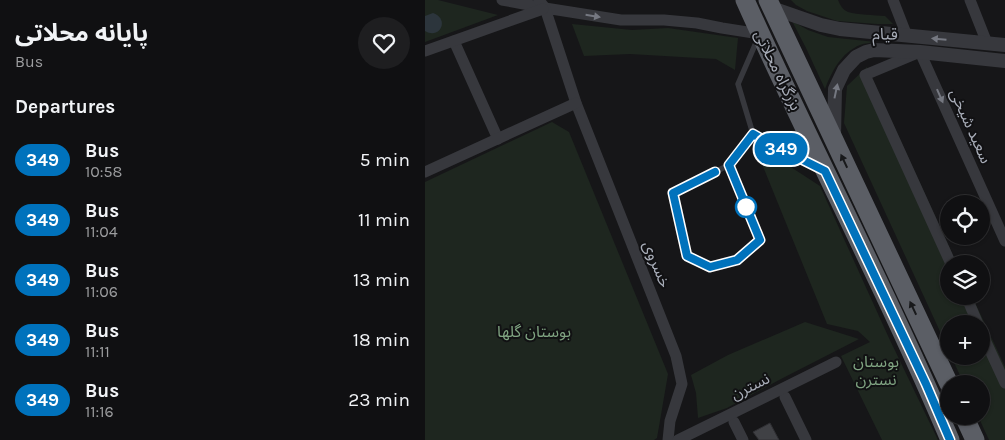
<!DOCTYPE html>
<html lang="en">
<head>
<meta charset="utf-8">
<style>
	body { margin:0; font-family:Karla,"Noto Sans Arabic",sans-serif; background:#1e1e20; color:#f1f3f6; height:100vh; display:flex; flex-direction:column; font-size:19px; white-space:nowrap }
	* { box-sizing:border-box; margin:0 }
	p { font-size:16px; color:#9c9d9f }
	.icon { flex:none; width:28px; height:28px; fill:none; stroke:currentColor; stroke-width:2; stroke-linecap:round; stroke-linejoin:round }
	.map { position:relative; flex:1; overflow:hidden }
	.side { display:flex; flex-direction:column; background:#101012; width:425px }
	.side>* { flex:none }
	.badge { padding:0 10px; border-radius:16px; font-size:18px; line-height:32px }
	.buttons { position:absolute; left:515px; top:195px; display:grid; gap:10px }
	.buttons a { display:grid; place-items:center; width:50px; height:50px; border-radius:50%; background:#101012; box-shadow:0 1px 4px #0004,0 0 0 1px #303032; font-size:25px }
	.map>.badge { position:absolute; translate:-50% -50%; box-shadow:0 0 0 2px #fff }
	h2 { padding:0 15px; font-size:19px; line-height:45px }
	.round { display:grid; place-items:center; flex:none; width:52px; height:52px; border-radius:26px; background:#1e1e20 }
	.summary { display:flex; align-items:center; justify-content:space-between; height:85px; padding:0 15px }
	h1 { font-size:24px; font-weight:700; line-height:38px }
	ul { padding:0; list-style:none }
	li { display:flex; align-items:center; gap:15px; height:60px; padding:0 15px }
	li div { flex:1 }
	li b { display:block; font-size:19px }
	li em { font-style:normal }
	li .badge { min-width:55px; font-weight:700; text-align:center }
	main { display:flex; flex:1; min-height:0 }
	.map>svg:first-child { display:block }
</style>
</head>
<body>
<main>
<section class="side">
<div class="summary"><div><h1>پایانه محلاتی</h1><p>Bus</p></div><a class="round"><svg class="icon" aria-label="heart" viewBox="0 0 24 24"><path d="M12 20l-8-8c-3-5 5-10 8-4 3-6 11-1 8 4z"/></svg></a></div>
<h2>Departures</h2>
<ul>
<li><span class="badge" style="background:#0072bc;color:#fff">349</span><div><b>Bus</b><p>10:58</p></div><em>5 min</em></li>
<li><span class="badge" style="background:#0072bc;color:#fff">349</span><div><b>Bus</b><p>11:04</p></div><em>11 min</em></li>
<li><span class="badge" style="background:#0072bc;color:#fff">349</span><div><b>Bus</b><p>11:06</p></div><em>13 min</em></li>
<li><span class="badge" style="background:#0072bc;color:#fff">349</span><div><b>Bus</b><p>11:11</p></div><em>18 min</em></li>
<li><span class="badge" style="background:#0072bc;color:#fff">349</span><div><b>Bus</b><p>11:16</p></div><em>23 min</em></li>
</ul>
</section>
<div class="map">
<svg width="580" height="440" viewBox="0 0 580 440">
	<rect width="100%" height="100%" fill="#161618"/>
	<!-- green -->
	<g fill="#1e261f">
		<path d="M0 0H13L73 15 0 42Z"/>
		<path d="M366 0H413C415 5 418 10 423 12 433 15 449 15 460 16L468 24H452L412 21 382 11 371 5Z"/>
		<path d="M367 21 383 30 403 37 451 42C446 43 440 43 435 45 416 53 407 71 400 89L381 48Z"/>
		<path d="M147 24 207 30 243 28 313 38 310 70 291 59 205 54 159 56Z"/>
		<path d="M442 67 532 264H524V296H547L580 367V440H564L553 416H556V384H539L526 356H556V324H524V351L419 123 422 86Z"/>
		<path d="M127 122 144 132 243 374 232 438 229 440H0V182Z"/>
		<path d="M342 157H348L355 160 395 186 463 336 513 440H457L416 356 445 342 433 331 402 324 335 159Z"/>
		<path d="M380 322 434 339 354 380 302 408 273 418 271 393 266 375 303 355Z"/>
	</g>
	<!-- water -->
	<path fill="#2c353c" d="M8 13C25 19 15 40 0 31V16Z"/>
	<!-- building -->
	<path fill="#404145" stroke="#303034" d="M345 423 354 440H334L328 432Z"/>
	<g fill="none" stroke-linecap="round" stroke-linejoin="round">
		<!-- service -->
		<g stroke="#37383d" stroke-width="5.5">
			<path d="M333 38 313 84 328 134 340 141 393 167"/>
			<path d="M304 165 335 240 312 260 285 267 262 256 248 193 304 165 328 134"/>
		</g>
		<!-- minor -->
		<g stroke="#37383d" stroke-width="11">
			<path d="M77 0 120 8 196 20H239L272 23 297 28 335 34"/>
			<path d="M114 0 120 8 151 103 251 356 257 384 245 421 243 440"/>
			<path d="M468 0 482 36"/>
			<path d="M545 0 562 43"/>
			<path d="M29 41 73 139"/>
			<path d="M0 51 118 9"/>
			<path d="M0 172 151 103"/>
			<path d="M526 264 440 75 495 52 580 241"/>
			<path d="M541 296 553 324"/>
			<path d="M556 331 580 383"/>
			<path d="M360 397 381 440"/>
			<path d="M309 422 318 440"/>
			<path d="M253 440 411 362"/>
		</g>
		<!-- tertiary -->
		<g stroke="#37383d" stroke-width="14">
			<path d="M347 8 396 25 415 29 580 45"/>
			<path d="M409 136 410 89 419 70 431 57 441 52 449 50 495 52 580 61"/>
		</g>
		<!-- trunk -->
		<g stroke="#5b5e65" stroke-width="19">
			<path d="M320 0C386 148 462 291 525 440"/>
			<path d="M343 0 524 384"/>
			<path d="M539 416 550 440"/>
		</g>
	</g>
	<!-- one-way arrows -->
	<defs><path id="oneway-solid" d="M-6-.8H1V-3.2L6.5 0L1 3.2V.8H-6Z" transform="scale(1.25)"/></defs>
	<g fill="#757881">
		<use href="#oneway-solid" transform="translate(168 16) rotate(9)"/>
		<use href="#oneway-solid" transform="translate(514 39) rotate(-175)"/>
		<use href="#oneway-solid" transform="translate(411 91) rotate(-78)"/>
		<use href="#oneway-solid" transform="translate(515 96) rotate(66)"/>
	</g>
	<g fill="#18191b">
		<use href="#oneway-solid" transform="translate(419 161) rotate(-115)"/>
		<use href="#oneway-solid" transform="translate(488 308) rotate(-115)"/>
	</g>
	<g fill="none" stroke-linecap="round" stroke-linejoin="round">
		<!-- line casing -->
		<g stroke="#fff" stroke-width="11">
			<path id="line" d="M290 172 248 193 262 256 285 267 312 260 335 240 304 165 328 134 340 141 400 171 501 384 525 440"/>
		</g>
		<!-- line -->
		<use href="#line" stroke="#0072bc" stroke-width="8"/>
	</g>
	<!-- markers -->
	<circle fill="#fff" stroke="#0072bc" stroke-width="2.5" cx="321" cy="207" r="10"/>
	<g text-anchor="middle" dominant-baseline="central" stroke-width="4" stroke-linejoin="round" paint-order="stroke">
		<!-- street labels -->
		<g font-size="16" fill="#a8adb8" stroke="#111113">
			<text transform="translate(460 34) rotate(-1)">قیام</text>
			<text transform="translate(353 70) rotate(64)">بزرگراه محلاتی</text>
			<text transform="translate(546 126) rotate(66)">سعید شیخی</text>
			<text transform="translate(232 264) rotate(68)">خسروی</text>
			<text transform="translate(325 386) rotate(-26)">نسترن</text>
		</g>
		<!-- park labels -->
		<g font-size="16" fill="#7fa381" stroke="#111113">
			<text x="109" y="331">بوستان گلها</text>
			<text x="451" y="361">بوستان<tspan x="451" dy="18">نسترن</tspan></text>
		</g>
	</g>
</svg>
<div class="buttons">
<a><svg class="icon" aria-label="locate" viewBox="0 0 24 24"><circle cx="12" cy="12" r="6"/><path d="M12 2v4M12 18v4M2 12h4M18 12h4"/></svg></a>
<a><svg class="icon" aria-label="layers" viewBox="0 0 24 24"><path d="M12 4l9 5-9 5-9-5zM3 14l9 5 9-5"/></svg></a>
<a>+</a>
<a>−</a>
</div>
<b class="badge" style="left:356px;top:149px;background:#0072bc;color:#fff">349</b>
</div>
</main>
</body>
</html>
